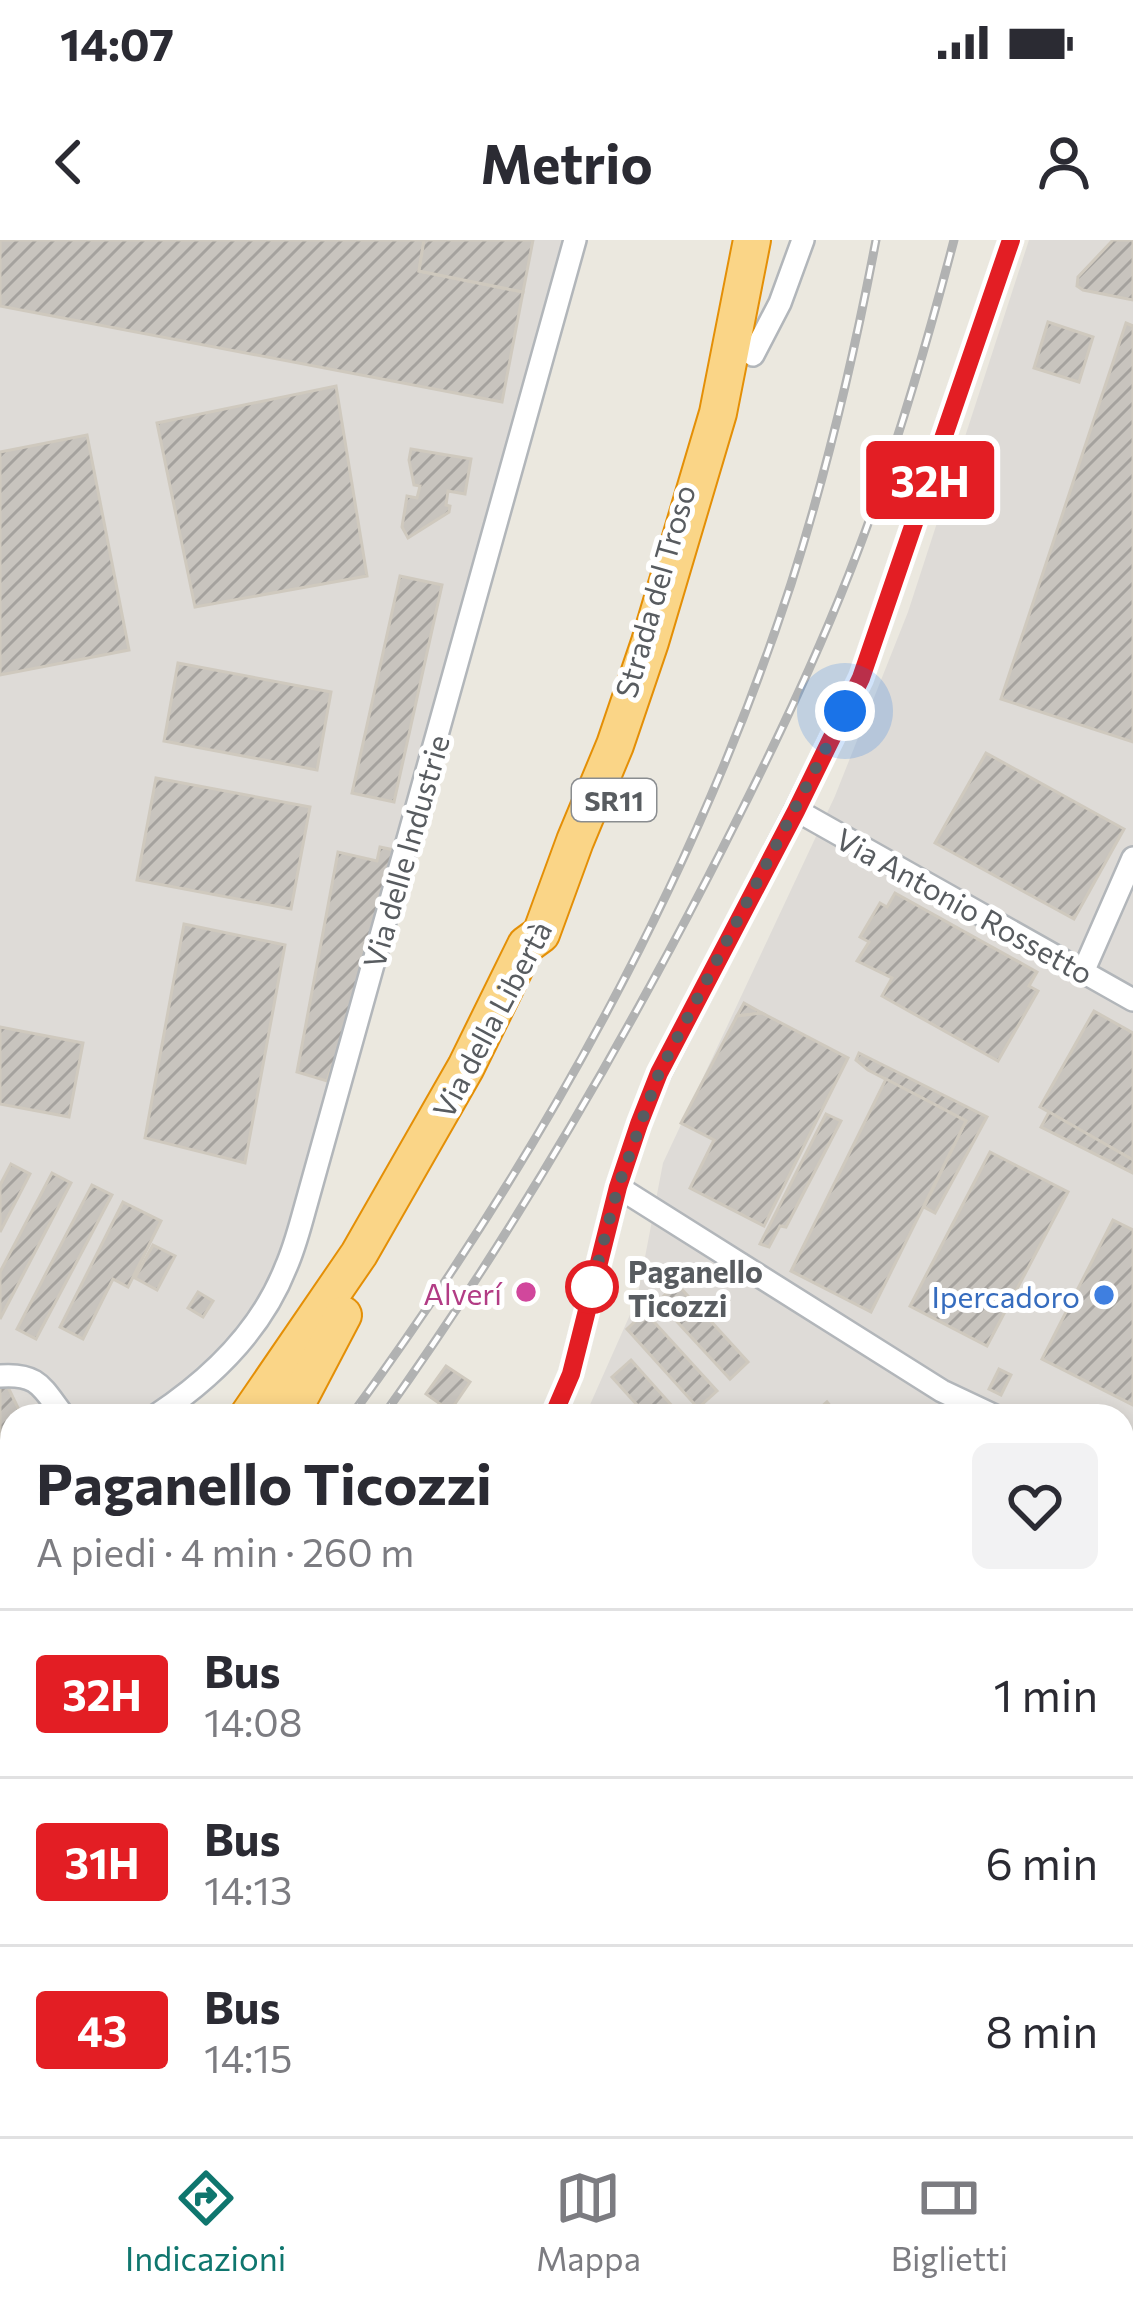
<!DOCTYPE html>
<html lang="it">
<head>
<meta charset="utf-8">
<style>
	body { margin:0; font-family:Commissioner,sans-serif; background:#f2f2f3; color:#2b2b33; height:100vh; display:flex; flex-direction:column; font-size:45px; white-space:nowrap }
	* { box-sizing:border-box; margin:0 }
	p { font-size:39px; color:#7c7c81 }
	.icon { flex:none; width:66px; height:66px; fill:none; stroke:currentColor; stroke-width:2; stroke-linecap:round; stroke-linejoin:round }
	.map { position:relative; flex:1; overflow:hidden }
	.panel { position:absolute; left:0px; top:1164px; width:1134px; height:732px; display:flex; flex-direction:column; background:#fff; border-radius:36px 36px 0 0; box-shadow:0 6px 18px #0003 }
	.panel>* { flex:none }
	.badge { padding:0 24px; border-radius:9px; font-size:42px; line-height:78px }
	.you { position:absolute; width:60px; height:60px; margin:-30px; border:9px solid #fff; border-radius:50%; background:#1a73e8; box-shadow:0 0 0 18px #1a73e833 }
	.map>.badge { position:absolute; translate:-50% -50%; box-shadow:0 0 0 6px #fff }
	.round { display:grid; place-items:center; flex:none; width:126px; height:126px; border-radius:18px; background:#f2f2f3 }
	.head { display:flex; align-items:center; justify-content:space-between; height:204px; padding:0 36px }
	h1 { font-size:57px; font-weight:700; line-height:90px }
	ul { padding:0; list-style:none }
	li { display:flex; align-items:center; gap:36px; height:168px; padding:0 36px; border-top:3px solid #e1e1e2 }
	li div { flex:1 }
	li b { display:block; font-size:45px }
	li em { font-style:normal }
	li .badge { min-width:132px; font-weight:700; text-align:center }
	.status { display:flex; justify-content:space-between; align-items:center; height:84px; padding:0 60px; background:#fff; direction:ltr }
	.status svg { height:33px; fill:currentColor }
	header { display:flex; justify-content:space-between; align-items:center; height:156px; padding:0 36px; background:#fff; font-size:54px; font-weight:700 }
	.tab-bar { display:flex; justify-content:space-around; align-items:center; height:168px; border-top:3px solid #e1e1e2; background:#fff; font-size:33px; color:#7c7c81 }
	.tab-bar a { display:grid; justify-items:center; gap:6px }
	.tab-bar .active { color:#0f766e }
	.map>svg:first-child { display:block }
</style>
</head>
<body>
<div class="status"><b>14:07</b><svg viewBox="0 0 49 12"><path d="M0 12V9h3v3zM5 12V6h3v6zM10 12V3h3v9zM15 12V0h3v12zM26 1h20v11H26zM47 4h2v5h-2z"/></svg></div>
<header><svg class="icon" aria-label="back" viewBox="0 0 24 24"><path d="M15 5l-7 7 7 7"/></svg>Metrio<svg class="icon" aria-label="person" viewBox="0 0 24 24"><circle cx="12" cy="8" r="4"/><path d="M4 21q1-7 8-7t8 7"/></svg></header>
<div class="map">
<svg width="1133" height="1896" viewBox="0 0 1133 1896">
	<defs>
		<pattern id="water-rules" width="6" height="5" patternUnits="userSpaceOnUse" patternTransform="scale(3)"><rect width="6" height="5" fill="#9ddafd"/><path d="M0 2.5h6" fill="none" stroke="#83b4d0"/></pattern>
		<pattern id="building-hatch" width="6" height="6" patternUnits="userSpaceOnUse" patternTransform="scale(3)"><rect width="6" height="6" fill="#c8c4be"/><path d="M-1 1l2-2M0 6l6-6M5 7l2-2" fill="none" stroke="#a5a29e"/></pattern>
	</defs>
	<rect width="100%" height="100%" fill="#ebe8df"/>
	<!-- industrial -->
	<g fill="#dedbd7">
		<path d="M0 0H567L279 1027 240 1091 179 1148 137 1176H12V1251L0 1258Z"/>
		<path d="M1029 0H1133V1626L1122 1620V1176H585L637 1059 663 923 835 556 908 372Z"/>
		<path d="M180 1884H814L807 1896 169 1894Z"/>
	</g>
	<!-- education -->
	<path fill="#ddd9d0" d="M1133 1844V1896H906L913 1884H1122V1855Z"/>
	<!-- water -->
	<path fill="url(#water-rules)" d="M105 1884H173L164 1896H96Z"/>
	<!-- building -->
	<g fill="url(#building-hatch)" stroke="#cfc9be" stroke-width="3">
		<path d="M0 0H424L419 31 523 52 502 162 0 66Z"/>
		<path d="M424 0H533L523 52 419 31Z"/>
		<path d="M1113 0H1133V60L1083 50 1077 46 1078 37Z"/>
		<path d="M1048 82 1093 97 1079 142 1034 128Z"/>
		<path d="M1126 83 1133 86V502L1001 459Z"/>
		<path d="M336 146 367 336 195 367 157 183Z"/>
		<path d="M87 195 129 410 0 435V212Z"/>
		<path d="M411 209 471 219 465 254 448 251 446 265 450 266 449 272 408 298 402 287 407 256 417 258 420 246 414 245 409 220Z"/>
		<path d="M400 336 442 345 394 562 352 553Z"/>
		<path d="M178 423 331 452 317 530 164 501Z"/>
		<path d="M986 513 1124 589 1074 679 935 603Z"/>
		<path d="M156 538 310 567 291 669 137 640Z"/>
		<path d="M380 607 394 610 335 830 331 829 327 841 297 832 338 612 377 621Z"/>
		<path d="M895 653 1037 732 1029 746 1038 751 998 821 882 756 892 738 857 721 869 702 860 697 880 663 887 667Z"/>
		<path d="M184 684 285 705 245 923 145 898Z"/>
		<path d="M744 763 762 773 737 776Z"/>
		<path d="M1094 771 1133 793V920L1040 867Z"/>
		<path d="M762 773 848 818 764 986 690 948 714 900 681 883 737 776Z"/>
		<path d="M0 787 83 803 69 877 0 864Z"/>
		<path d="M859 813 987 877 935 973 924 967 966 881 868 830 856 820Z"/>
		<path d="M886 839 966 881 871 1072 791 1031Z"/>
		<path d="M1049 872 1133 920V933L1041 887Z"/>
		<path d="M826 874 841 881 786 987 780 986 769 1007 760 1004Z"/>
		<path d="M990 912 1068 952 987 1106 910 1066Z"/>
		<path d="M11 924 30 934 0 992V945Z"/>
		<path d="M52 933 71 943 0 1079V1032Z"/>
		<path d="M92 945 112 955 36 1099 17 1089Z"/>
		<path d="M123 962 161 981 128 1047 113 1039 83 1099 60 1087Z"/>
		<path d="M1113 980 1133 990V1165L1042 1119Z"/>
		<path d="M153 1005 175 1016 157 1050 135 1038Z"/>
		<path d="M677 1044 748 1122 730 1139 658 1061Z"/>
		<path d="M198 1052 213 1061 203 1077 188 1068Z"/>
		<path d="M645 1072 717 1151 698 1168 627 1089Z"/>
		<path d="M631 1120 681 1176H647L612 1137Z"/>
		<path d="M446 1126 470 1142 450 1171 426 1154Z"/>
		<path d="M999 1129 1011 1135 1001 1155 989 1149Z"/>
		<path d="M0 1143H6L22 1176H12V1236L0 1242Z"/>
		<path d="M827 1162 839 1176H811Z"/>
		<path d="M1122 1253 1133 1259 1122 1287Z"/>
		<path d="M1122 1662 1133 1668V1712L1122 1705Z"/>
		<path d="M1122 1798 1133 1811V1833L1122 1842Z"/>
		<path d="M12 1813V1848L0 1863V1828Z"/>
		<path d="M12 1848V1884H105L96 1896H0V1863Z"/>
		<path d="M189 1884H288L303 1896H203Z"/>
		<path d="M357 1884H429L441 1896H369Z"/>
		<path d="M488 1884H522V1892L488 1891Z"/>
		<path d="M591 1884H657L669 1896H579Z"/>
		<path d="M757 1884H807L799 1896H763L766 1891Z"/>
		<path d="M991 1884H1084L1089 1891 1083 1896H1010Z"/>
	</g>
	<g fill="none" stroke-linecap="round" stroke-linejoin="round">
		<!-- street casing -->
		<g stroke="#b2b6ba" stroke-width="26">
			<g id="street">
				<path d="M753 115 780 63 803 0"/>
				<path d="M796 570 1133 760"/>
				<path d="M1083 732 1133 618"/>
				<path d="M618 947 942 1151 995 1176"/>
				<path d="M0 1136C39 1133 42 1148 64 1176"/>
				<path d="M155 1176C211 1139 261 1091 286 1027 294 1009 299 990 304 972L575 0"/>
				<path d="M553 1176 571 1134 618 947 639 884 659 834 796 570 861 438 1011 0"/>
				<path d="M1122 1235 1133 1240"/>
				<path d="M0 1284 12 1278"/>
				<path d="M0 1368 12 1379"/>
				<path d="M0 1713 12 1699"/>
			</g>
		</g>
		<!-- secondary casing -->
		<g stroke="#b3b7bc" stroke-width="32">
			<g id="secondary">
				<path d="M1122 1441 1133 1423"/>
				<path d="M0 1451 12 1433"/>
				<path d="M1122 1484 1133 1465"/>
				<path d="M852 1896 859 1884"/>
				<path d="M878 1896 886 1884"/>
			</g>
		</g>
		<!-- highway casing -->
		<g stroke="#e48f06" stroke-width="40">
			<g id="highway">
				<path d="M248 1176 359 1014 466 827 526 705 541 694 575 601 615 505 650 402 718 173 752 0"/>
				<path d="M290 1176 343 1075"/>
				<path d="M0 1505 12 1491"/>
				<path d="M0 1552 12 1537"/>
			</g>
		</g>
		<!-- street -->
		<use href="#street" stroke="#fff" stroke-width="21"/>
		<!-- secondary -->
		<use href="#secondary" stroke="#fff" stroke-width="27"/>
		<!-- highway -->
		<use href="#highway" stroke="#fad587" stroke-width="36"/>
		<!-- rail casing -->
		<g stroke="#b1b2b2" stroke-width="9">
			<g id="rail">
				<path d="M351 1176C536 923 694 642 791 344 827 231 854 116 876 0"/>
				<path d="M383 1176C504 1007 610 826 706 641 769 518 831 392 876 261 906 175 931 88 954 0"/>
				<path d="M0 1598 12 1585"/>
				<path d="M0 1638 12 1624"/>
			</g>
		</g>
		<!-- rail -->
		<use href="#rail" stroke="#fff" stroke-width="4.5" stroke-dasharray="14" stroke-linecap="butt"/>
	</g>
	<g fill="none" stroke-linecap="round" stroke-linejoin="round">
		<!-- line casing -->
		<g stroke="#fff" stroke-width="27">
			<path id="line" d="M553 1176 571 1134 618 947 639 884 659 833 796 571 861 438 1011 0"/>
		</g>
		<!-- line -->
		<use href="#line" stroke="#e31e24" stroke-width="18"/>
		<!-- walk -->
		<path stroke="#585c60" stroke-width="12" stroke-dasharray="0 21.6" d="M592 1047 587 1065 618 947 659 833 845 471"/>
	</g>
	<!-- markers -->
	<circle fill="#fff" stroke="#e31e24" stroke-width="6" cx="592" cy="1047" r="24"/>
	<circle fill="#d1479c" stroke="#fff" stroke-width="4.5" cx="526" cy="1052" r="12"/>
	<circle fill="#3f7fe0" stroke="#fff" stroke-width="4.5" cx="1104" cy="1055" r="12"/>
	<g text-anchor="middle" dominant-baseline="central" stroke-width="10" stroke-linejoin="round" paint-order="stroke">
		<!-- shield labels -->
		<rect fill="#fff" stroke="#8a8d90" stroke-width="3" x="572" y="539" width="84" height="42" rx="9"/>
		<g font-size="27" font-weight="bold" fill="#585c60">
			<text x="614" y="560">SR11</text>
		</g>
		<!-- street labels -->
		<g font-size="30" fill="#585c60" stroke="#fff">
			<text transform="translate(654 351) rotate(-74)">Strada del Troso</text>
			<text transform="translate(405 611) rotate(-74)">Via delle Industrie</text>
			<text transform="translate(965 665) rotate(29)">Via Antonio Rossetto</text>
			<text transform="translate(491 779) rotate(-62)">Via della Libertà</text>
		</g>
		<!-- stop labels -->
		<g font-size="30" font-weight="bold" fill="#585c60" stroke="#fff" text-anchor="start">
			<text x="628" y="1030">Paganello<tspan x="628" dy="34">Ticozzi</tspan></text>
		</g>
		<!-- hotel labels -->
		<g font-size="30" fill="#b23c85" stroke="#fff" text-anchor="end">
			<text x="502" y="1052">Alverí</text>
		</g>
		<!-- shop labels -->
		<g font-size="30" fill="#366cbe" stroke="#fff" text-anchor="end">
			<text x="1080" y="1055">Ipercadoro</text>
		</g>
	</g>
</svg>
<div class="you" style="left:845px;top:471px"></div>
<b class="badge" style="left:930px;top:240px;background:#e31e24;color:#fff">32H</b>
<section class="panel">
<div class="head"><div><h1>Paganello Ticozzi</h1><p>A piedi · 4 min · 260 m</p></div><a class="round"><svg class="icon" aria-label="heart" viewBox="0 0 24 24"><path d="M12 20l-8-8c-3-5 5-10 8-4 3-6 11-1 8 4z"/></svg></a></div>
<ul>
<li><span class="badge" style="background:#e31e24;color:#fff">32H</span><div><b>Bus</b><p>14:08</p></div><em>1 min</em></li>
<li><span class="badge" style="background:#e31e24;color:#fff">31H</span><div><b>Bus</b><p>14:13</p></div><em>6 min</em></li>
<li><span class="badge" style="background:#e31e24;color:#fff">43</span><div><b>Bus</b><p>14:15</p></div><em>8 min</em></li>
</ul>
</section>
</div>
<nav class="tab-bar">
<a class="active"><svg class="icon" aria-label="directions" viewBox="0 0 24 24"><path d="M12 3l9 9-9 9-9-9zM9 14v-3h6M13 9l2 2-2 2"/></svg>Indicazioni</a>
<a><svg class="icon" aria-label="map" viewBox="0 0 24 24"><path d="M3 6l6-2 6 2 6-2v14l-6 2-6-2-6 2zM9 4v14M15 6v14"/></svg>Mappa</a>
<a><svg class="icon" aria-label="tickets" viewBox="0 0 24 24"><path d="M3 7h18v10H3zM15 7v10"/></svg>Biglietti</a>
</nav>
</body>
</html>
